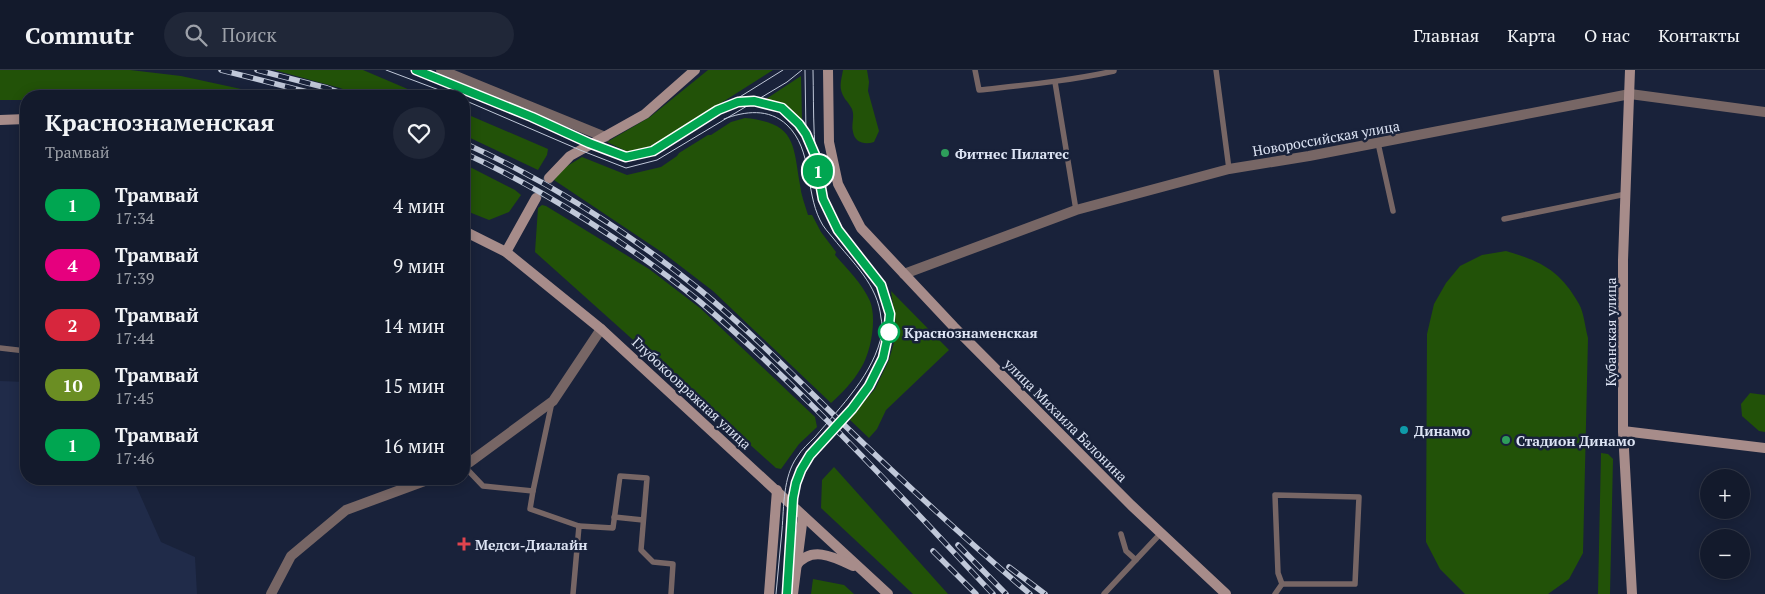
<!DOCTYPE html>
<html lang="ru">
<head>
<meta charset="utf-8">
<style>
	body { margin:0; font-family:"PT Serif",serif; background:#202738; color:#f1f3f6; height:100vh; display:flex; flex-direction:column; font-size:19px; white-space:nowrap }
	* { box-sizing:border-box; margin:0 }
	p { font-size:16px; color:#9da1a9 }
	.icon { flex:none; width:28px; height:28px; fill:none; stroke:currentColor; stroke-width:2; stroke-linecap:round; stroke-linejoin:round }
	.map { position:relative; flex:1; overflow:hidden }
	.panel { position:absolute; left:20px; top:20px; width:450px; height:395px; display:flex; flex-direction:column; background:#131a2c; border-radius:20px; box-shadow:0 2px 12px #0003,0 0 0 1px #323848 }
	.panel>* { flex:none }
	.badge { padding:0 10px; border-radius:16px; font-size:18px; line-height:32px }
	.buttons { position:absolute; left:1700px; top:399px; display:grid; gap:10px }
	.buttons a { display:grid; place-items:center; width:50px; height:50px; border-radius:50%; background:#131a2c; box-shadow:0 2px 12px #0003,0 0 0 1px #323848; font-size:25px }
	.map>.badge { position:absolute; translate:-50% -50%; box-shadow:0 0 0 2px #fff }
	.round { display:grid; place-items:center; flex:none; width:52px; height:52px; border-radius:26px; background:#202738 }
	.overview { display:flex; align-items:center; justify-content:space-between; height:85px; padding:0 25px }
	h1 { font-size:24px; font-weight:800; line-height:38px }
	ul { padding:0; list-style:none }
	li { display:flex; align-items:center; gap:15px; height:60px; padding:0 25px }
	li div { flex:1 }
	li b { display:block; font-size:19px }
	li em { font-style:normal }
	li .badge { min-width:55px; font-weight:700; text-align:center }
	header { display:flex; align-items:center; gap:30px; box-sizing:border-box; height:70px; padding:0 25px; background:#131a2c; border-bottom:1px solid #323848 }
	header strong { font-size:24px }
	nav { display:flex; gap:28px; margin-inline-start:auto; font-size:18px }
	.search { width:350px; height:45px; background:#202738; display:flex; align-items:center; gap:12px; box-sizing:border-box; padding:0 18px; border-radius:28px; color:#9da1a9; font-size:19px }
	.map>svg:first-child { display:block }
</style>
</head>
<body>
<header>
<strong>Commutr</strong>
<div class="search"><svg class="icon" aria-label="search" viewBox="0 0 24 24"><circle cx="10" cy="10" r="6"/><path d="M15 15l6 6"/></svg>Поиск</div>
<nav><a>Главная</a><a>Карта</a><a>О нас</a><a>Контакты</a></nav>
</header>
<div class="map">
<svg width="1765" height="524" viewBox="0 0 1765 524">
	<rect width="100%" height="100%" fill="#19223a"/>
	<!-- built -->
	<path fill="#202b49" d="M0 311 26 312V409H133L161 472 195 487 197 524H0Z"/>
	<!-- green -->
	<g fill="#225208">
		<path d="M0 0H130L181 6 274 26H26V30H0Z"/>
		<path d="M274 0H363L424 26H363L340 18Z"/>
		<path d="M708 0H773L655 75 628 82 607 72 650 47Z"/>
		<path d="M843 0H867L869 12 868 21 879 61 874 72C865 75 855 73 853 62 851 54 855 47 852 39 850 36 848 32 845 29 838 18 841 12 843 0Z"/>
		<path d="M801 6 802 51 784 34 766 29Z"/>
		<path d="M464 43 548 79 547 85 538 100 464 65Z"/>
		<path d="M745 48C795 53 793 72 800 115 801 125 805 135 808 145H812L821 162 836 182 835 185C847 199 862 213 870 231 877 249 871 282 861 298 853 312 842 323 831 333L713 221 666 185 554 110 564 98 582 87 627 105 661 97 677 86 679 83 708 65H711L731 52Z"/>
		<path d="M464 94 515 120 521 125 509 142 489 150 464 140Z"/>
		<path d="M542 135 546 136 649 199 700 238 815 347 817 357 799 374 781 399 776 398 535 182 538 138Z"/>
		<path d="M1506 181C1540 191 1560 200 1579 234 1584 243 1585 257 1588 268L1583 483 1569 509 1548 524H1465L1440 499 1426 472 1427 264 1434 234 1446 213 1460 196 1482 185Z"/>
		<path d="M891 221 949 280 886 340 877 359 869 368 849 349 875 319 889 290 897 262Z"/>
		<path d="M1750 323 1765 325V362L1759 361 1742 346 1741 334Z"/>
		<path d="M1601 383 1608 384 1613 389 1610 524H1598Z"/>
		<path d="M834 397 948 524H913L821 438 822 410Z"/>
		<path d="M813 509 844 515 854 524H811Z"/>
	</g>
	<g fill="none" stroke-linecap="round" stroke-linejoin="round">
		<!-- secondary-tunnel -->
		<path stroke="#363f56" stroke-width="10" stroke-dasharray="10 5" stroke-linecap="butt" d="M536 128 549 108"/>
		<!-- lane -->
		<g stroke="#776665" stroke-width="5.5">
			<path d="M975 0 979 20C1024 15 1069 11 1114 1V0"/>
			<path d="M1216 0 1229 99"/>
			<path d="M1055 12 1076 140"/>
			<path d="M1378 73 1393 141"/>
			<path d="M1504 149 1626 124"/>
			<path d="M0 278 26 281"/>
			<path d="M464 396 483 416 533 421 530 439 579 456"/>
			<path d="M533 421 552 332"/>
			<path d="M1275 425 1359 427 1355 514H1282L1278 503Z"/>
			<path d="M614 447 643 450"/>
			<path d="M1121 464 1126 481 1136 490"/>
			<path d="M573 524 579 456 613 458 620 406 647 408 641 480 653 492 673 494 671 524"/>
			<path d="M1104 524 1161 463"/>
			<path d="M1275 524 1282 514"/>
		</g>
		<!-- street -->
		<g stroke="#776665" stroke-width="10">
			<path d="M441 0 605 67"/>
			<path d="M904 204 1076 140 1229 99 1309 86 1630 24 1765 42"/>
			<path d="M464 395 470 392 553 331 601 259"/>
			<path d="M271 524 291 486 346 440 430 409"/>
		</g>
		<!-- secondary -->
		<g stroke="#a78c8a" stroke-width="10">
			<path d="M828 0 829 72 838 114 861 158 954 257 1131 435 1226 524"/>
			<path d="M1630 0 1623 190V361L1632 524"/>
			<path d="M0 50 26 49"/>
			<path d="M549 108 570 86 645 44 695 0"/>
			<path d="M464 161 506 182 601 259 888 524"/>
			<path d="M506 182 536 128"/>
			<path d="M1623 361 1765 378"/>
			<path d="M796 496C811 475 834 487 853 496"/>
			<path d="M769 524 777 420"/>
			<path d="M793 524 803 446"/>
		</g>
		<!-- tram -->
		<g stroke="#c0c8d9" stroke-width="1">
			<path d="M386 0 455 26"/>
			<path d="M416 0 532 47 589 73 626 87 653 81 783 0"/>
			<path d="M805 0 806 63"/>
			<path d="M464 30 580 80 626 98 657 90 787 12 802 0"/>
			<path d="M751 31 782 39 799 53 806 64 813 80"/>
			<path d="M724 49C745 41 769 38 787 55 813 80 805 120 820 150 823 157 829 163 833 168 853 193 878 215 881 248 882 253 883 259 882 263 874 304 841 336 815 367 809 373 802 379 797 387 783 407 784 436 782 460 780 481 778 503 776 524"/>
			<path d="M787 524 793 428C796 413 800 399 809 386 815 378 823 371 830 364 855 335 883 304 889 264 897 203 838 181 823 128 812 87 814 42 813 0"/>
		</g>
		<!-- rail casing -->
		<g stroke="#c0c8d9" stroke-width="5.5">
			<g id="rail">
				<path d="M221 0 323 26"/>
				<path d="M257 0 327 18 350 26"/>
				<path d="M464 73C548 111 628 162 700 220 749 260 793 305 838 349 900 409 964 468 1030 524"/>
				<path d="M464 83C543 119 632 176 699 231 775 295 845 368 913 439 940 467 966 496 993 524"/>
				<path d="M958 475 1006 524"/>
				<path d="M933 481 976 524"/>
				<path d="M1009 497 1045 524"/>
			</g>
		</g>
		<!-- rail -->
		<use href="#rail" stroke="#19223a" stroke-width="4" stroke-dasharray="11" stroke-linecap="butt"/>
	</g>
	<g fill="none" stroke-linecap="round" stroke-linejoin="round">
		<!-- line casing -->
		<g stroke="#fff" stroke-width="11">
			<path id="line" d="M416 0 532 47 589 73 626 87 653 81 718 40 738 32 754 31 782 38 799 54 806 64 815 85 823 129 838 160 881 215 890 244 888 265 883 288 869 316 852 339 810 385 801 400 796 413 793 428 787 524"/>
		</g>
		<!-- line -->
		<use href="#line" stroke="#00a651" stroke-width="8"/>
	</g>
	<!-- markers -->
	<g fill="#2e9e5b" stroke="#19223a" stroke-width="2">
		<circle cx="945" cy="83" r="5"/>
		<circle cx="1506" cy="370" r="5"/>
	</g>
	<circle fill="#fff" stroke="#00a651" stroke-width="2.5" cx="889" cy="262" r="10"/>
	<circle fill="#0f9aa8" stroke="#19223a" stroke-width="2" cx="1404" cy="360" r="5"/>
	<path fill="#e0444e" stroke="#19223a" stroke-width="2" d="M461.5 466.5h5v5h5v5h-5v5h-5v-5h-5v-5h5z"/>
	<g text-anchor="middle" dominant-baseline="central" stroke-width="5" stroke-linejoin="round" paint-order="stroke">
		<!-- street labels -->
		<g font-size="14" fill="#dde4f4" stroke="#19223a">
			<text transform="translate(1326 68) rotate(-10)">Новороссийская улица</text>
			<text transform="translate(1610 262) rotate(-90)">Кубанская улица</text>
			<text transform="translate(692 323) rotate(43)">Глубокоовражная улица</text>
			<text transform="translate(1066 350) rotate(45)">улица Михаила Балонина</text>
		</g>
		<!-- poi labels -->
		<g font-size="14" font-weight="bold" fill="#dde4f4" stroke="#19223a" text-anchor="start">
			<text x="955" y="83">Фитнес Пилатес</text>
			<text x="1414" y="360">Динамо</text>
			<text x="1516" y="370">Стадион Динамо</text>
			<text x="475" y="474">Медси-Диалайн</text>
		</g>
		<!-- stop labels -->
		<g font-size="14" font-weight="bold" fill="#dde4f4" stroke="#19223a" text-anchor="start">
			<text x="904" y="262">Краснознаменская</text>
		</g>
	</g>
</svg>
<div class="buttons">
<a>+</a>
<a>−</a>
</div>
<b class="badge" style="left:818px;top:101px;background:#00a651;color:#fff">1</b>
<section class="panel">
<div class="overview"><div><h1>Краснознаменская</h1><p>Трамвай</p></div><a class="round"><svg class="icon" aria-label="heart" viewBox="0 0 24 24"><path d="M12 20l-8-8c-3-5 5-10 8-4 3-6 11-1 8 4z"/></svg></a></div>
<ul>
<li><span class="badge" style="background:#00a651;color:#fff">1</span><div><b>Трамвай</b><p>17:34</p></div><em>4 мин</em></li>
<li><span class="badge" style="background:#e6007e;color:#fff">4</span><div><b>Трамвай</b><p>17:39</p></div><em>9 мин</em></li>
<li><span class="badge" style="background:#d7263d;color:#fff">2</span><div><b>Трамвай</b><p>17:44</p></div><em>14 мин</em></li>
<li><span class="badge" style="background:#6b8e23;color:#fff">10</span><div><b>Трамвай</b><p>17:45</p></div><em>15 мин</em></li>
<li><span class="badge" style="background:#00a651;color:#fff">1</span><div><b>Трамвай</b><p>17:46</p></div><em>16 мин</em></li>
</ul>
</section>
</div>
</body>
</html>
